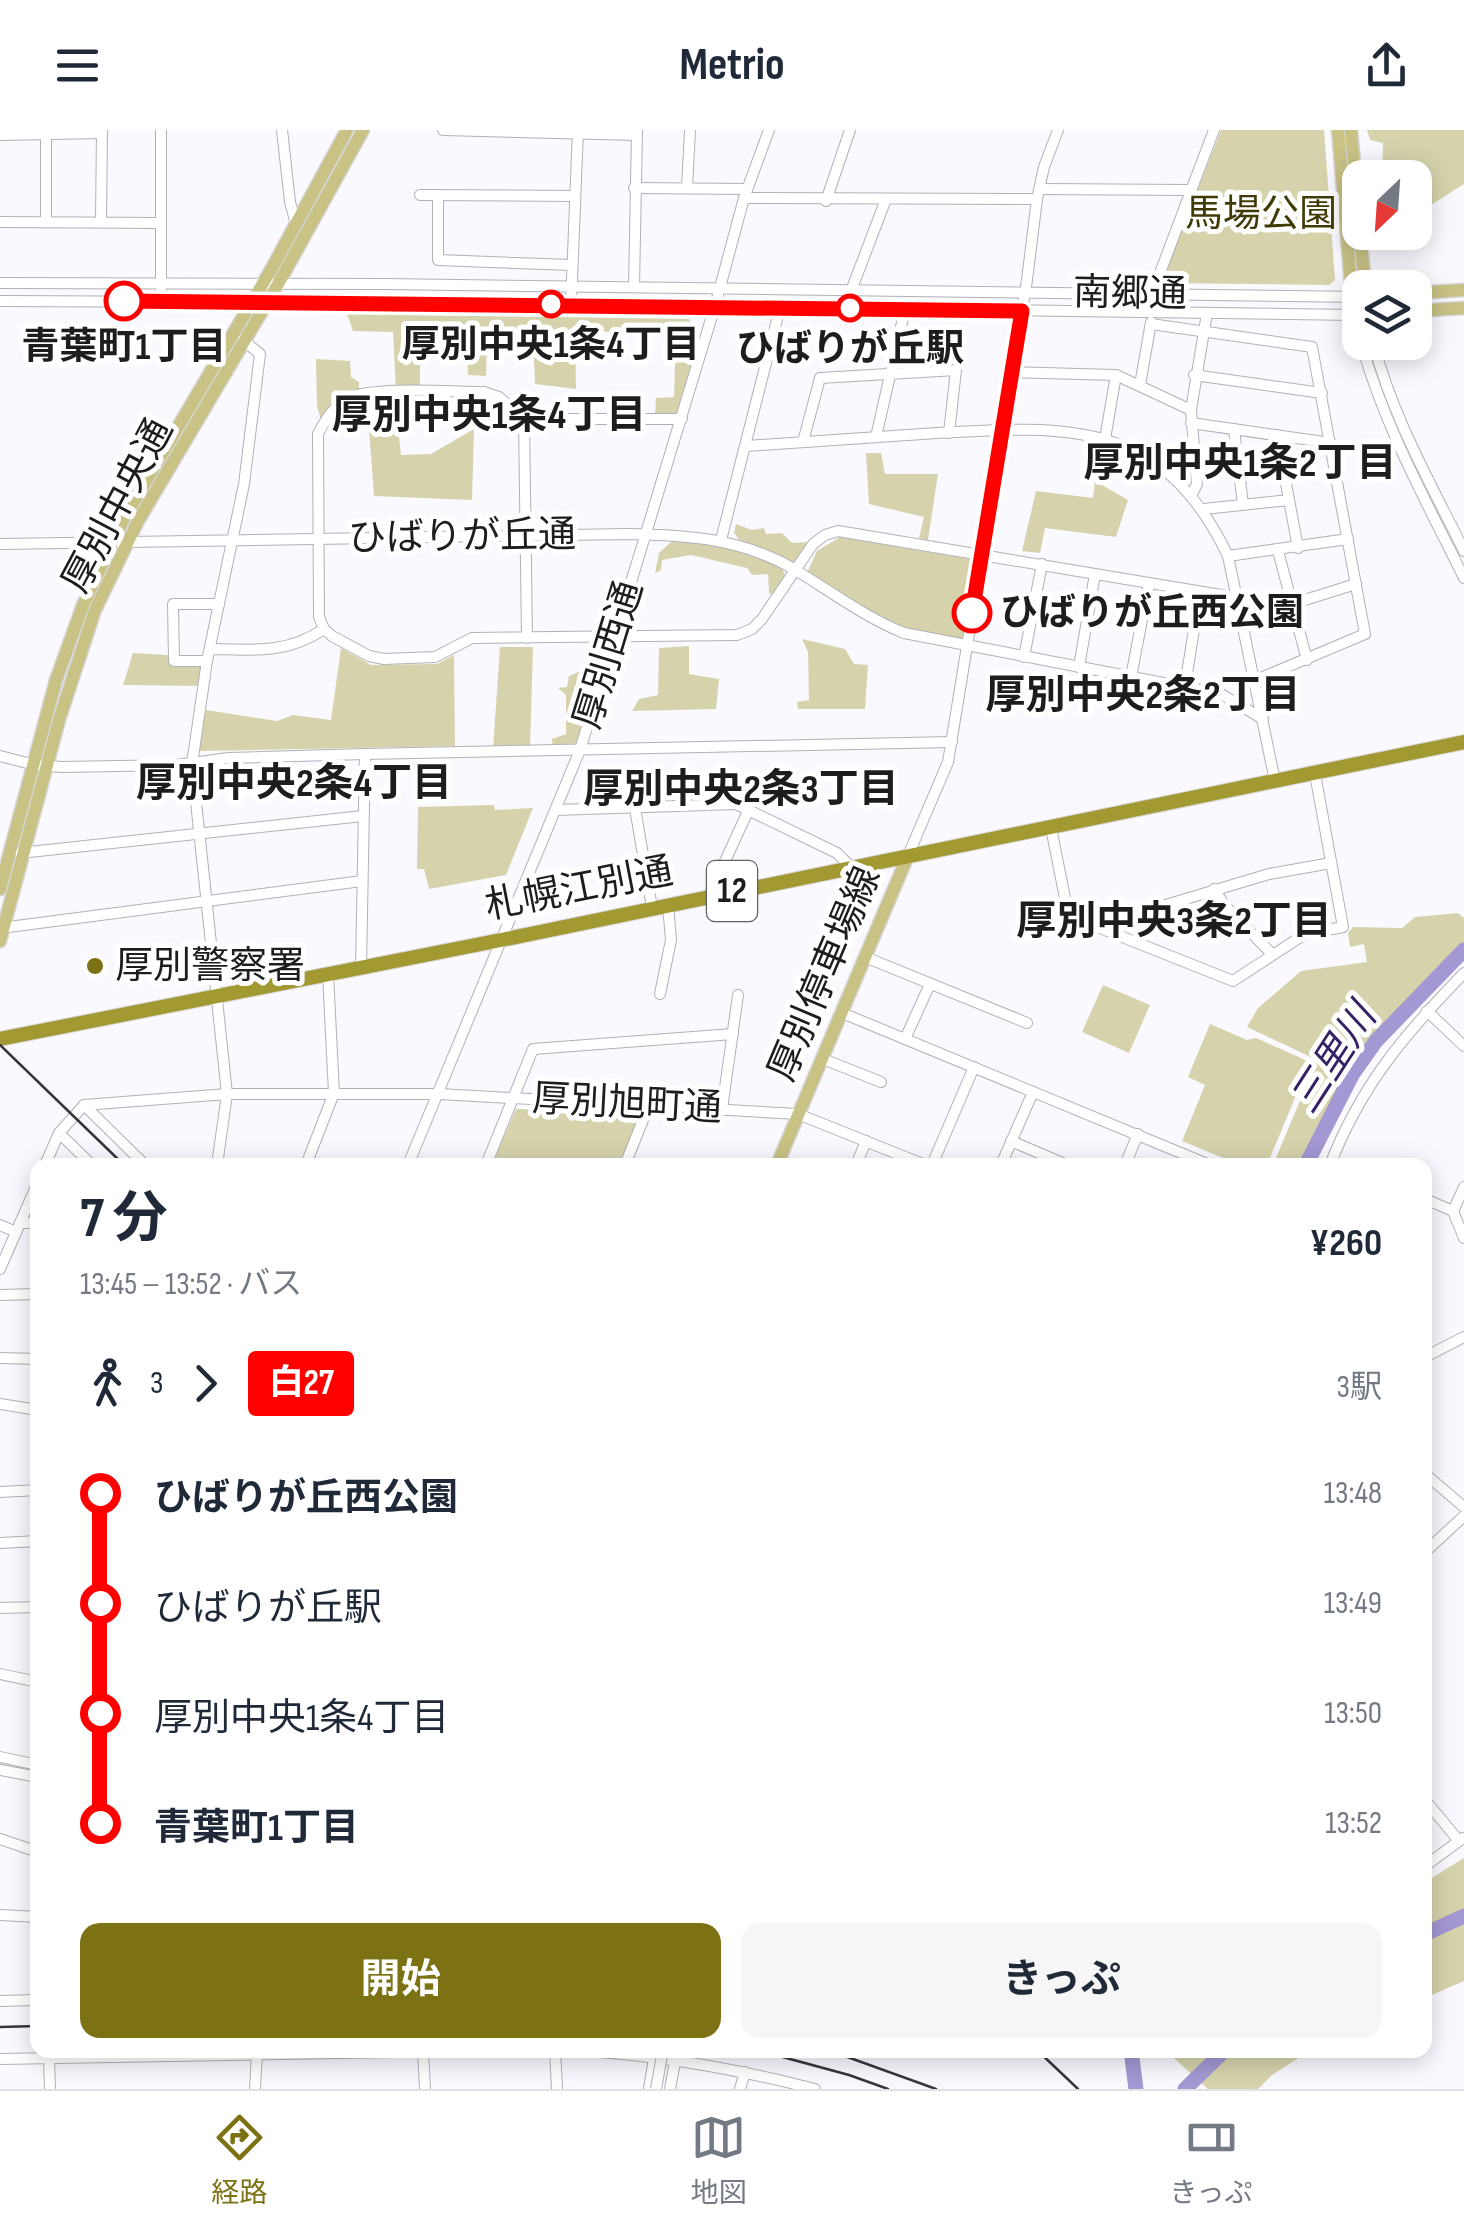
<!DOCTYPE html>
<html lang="ja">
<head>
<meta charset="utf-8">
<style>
	body { margin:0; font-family:"Sofia Sans Condensed","Noto Sans JP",sans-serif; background:#f6f6f7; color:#1f2937; height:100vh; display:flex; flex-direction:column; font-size:38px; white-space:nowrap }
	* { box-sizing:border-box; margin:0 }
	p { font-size:32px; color:#747a83 }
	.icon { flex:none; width:55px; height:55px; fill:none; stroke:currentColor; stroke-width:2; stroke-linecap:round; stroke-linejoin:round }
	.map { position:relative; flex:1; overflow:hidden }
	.panel { position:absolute; left:30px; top:1028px; width:1402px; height:900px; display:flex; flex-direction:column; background:#fff; border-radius:20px; box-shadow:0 5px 25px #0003 }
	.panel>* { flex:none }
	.badge { padding:0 20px; border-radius:8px; font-size:35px; line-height:65px }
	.needle { width:65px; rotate:205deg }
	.tools { position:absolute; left:1342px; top:30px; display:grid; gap:20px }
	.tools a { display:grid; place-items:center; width:90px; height:90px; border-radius:20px; background:#fff; box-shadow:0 5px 25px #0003; font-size:50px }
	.map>.badge { position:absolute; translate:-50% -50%; box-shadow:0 0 0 5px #fff }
	.legs { display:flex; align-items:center; gap:15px; height:110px; padding:0 50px; font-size:32px }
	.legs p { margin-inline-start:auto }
	.summary { display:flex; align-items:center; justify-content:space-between; height:170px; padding:0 50px }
	h1 { font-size:55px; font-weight:700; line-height:75px }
	.action { display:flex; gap:20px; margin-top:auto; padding:20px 50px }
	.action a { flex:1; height:115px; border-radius:20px; background:#7c7214; color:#fff; font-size:40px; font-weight:700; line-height:115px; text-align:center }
	.action a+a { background:#f6f6f7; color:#1f2937 }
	ul { padding:0 50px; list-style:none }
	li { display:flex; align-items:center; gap:35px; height:110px; font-size:38px }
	li i { display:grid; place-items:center; width:15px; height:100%; margin:0 12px; background:currentColor }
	li i::after { content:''; width:25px; height:25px; margin:-12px; border:8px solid; border-radius:50%; background:#fff }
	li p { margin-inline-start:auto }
	li:first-child i { background:linear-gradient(#0000 50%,currentColor 0) }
	li:last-child i { background:linear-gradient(currentColor 50%,#0000 0) }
	header { display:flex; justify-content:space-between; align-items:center; height:130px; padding:0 50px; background:#fff; font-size:45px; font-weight:700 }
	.menu { display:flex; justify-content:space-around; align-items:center; height:140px; border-top:2px solid #e0e1e3; background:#fff; font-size:28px; color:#747a83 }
	.menu a { display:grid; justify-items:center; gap:5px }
	.menu .active { color:#7c7214 }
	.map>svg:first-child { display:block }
</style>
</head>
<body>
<header><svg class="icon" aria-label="menu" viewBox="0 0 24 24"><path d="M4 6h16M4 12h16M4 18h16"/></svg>Metrio<svg class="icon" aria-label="share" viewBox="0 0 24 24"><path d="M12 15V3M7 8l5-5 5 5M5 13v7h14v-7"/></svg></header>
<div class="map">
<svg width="1464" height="1959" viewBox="0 0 1464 1959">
	<rect width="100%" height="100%" fill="#faf9ff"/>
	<!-- green -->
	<g fill="#d6d3ac">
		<path d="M1221 0H1324L1335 150 1330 155 1166 153 1163 148Z"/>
		<path d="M1367 0H1464V54L1415 85V48L1382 47 1383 13 1370 10Z"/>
		<path d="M347 184 689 189 701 207 679 286H655L656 268 674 267 676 201 575 202 576 259 535 254 533 206 558 207 511 198 487 201 486 246 468 245 466 201H420V261L396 260 393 202 353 201Z"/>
		<path d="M316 229 350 231 351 247 359 252V262L321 290 317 276Z"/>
		<path d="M398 298 401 325 431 324 474 299 472 370 374 366 369 299Z"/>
		<path d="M866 323H881L885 344H938L928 410 919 408 924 387 869 374Z"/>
		<path d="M1095 351 1128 370 1116 407 1045 398 1040 423 1022 421 1036 361 1093 368Z"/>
		<path d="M736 394 752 400 764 398 766 404 782 403 792 413 812 412 795 437 743 415 734 403Z"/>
		<path d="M840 407 975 430 963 511 906 502 807 443 817 421Z"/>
		<path d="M672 411C712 411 745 421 782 437L787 452 774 465 769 463 768 444 752 445 747 438 691 425 662 430 661 440 655 443 659 423Z"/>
		<path d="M802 509 845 519 854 534 868 535 865 579H798L797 572 809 570 808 522Z"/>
		<path d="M689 516V544L719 549 716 579 632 581 639 569 658 565 659 518Z"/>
		<path d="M500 517H533L530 619H493Z"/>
		<path d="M341 518 371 535 437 534 454 525 455 616 200 621 198 618 206 580 277 591 293 585 331 590Z"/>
		<path d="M593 518 600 519 604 530 577 611 571 617 553 621 552 609 566 604V565L558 558 567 557 569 546 585 539 588 524Z"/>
		<path d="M133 523 167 525 174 534 204 533 200 556 123 555Z"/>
		<path d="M494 675 495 680 533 678 506 745 429 759 424 739H417L418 677Z"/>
		<path d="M1458 783 1464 788V816C1400 887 1338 944 1303 1035H1273L1317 930 1247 897 1258 878 1301 841 1367 832 1364 814 1350 817 1348 803 1353 797 1402 798 1415 787Z"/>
		<path d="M1103 855 1150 875 1129 923 1082 902Z"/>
		<path d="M1210 894 1247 910 1256 908 1310 932 1267 1035H1240L1182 1011 1205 955 1188 947Z"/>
		<path d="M516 979 642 982 621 1035H492Z"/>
		<path d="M1464 1728V1851L1425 1868V1752Z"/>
		<path d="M1165 1920H1311L1272 1945 1258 1959H1208Z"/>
	</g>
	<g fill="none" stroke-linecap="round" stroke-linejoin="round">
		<!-- river -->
		<g stroke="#a398d3" stroke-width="15">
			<path d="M1306 1035 1352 945 1376 911 1464 820"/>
			<path d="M1425 1804 1464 1786"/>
			<path d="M1131 1920 1136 1959"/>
			<path d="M1185 1959 1225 1920"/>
		</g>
		<!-- minor casing -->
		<g stroke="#b1b1b6" stroke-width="12">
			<g id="minor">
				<path d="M282 0 290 72 296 94"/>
				<path d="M443 0 637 5"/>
				<path d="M0 5 102 3"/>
				<path d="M634 58 747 59"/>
				<path d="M687 58 690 0"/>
				<path d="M1040 59 1190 60"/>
				<path d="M420 65 575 66"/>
				<path d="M438 65V130L571 135"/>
				<path d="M744 68 1037 69"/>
				<path d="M826 71 850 0"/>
				<path d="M0 92 160 93"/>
				<path d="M46 92V4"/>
				<path d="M101 92 102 0"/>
				<path d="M0 153 386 154 1360 167"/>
				<path d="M634 157 637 0"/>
				<path d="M851 161 886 69"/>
				<path d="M1152 164 1214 0"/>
				<path d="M161 170V0"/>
				<path d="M0 171 581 174 1355 185 1360 208"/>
				<path d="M571 174 578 0"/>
				<path d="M1151 194 1312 217 1365 504 1256 550"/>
				<path d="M1361 212C1384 296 1426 371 1464 448"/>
				<path d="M1373 212C1393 288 1430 352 1464 421"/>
				<path d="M1010 242 1116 245 1191 280"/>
				<path d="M1194 245 1322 263"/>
				<path d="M1140 255 1151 192"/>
				<path d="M524 289H682"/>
				<path d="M1191 293 1331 313"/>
				<path d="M1234 299 1243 375"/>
				<path d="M1277 305 1298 418"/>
				<path d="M876 307 905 179"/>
				<path d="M1105 309 1116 245"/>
				<path d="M803 312 820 248 956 240 949 303"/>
				<path d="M746 316C810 312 873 307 937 303 1070 295 1163 290 1228 426L1275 651"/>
				<path d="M1192 364 1197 354 1191 280 1207 183"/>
				<path d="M1204 379 1289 370"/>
				<path d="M721 410 780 178"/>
				<path d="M0 414 626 404C687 405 743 408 797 441 833 463 865 487 904 503L1221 564 1263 589"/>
				<path d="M1278 421 1307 530"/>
				<path d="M1228 426 1348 409"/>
				<path d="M1292 474 1356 454"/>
				<path d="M527 508 524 289 499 267 484 262C455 262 372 256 349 268 335 275 325 290 318 304L319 487 324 499 332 506 369 526 384 529 435 527 472 508 737 505 752 499 762 489 813 414 825 405 838 401 1239 468"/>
				<path d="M211 519C254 520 287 524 324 499"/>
				<path d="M1024 527 1042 434"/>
				<path d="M207 531H174L173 474H219"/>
				<path d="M1079 537 1095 444"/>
				<path d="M1131 547 1149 453"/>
				<path d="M1185 556 1200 462"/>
				<path d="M0 626 35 635 62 637 176 635 229 628 365 624 952 612"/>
				<path d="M635 678 652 778"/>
				<path d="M555 680 736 674 837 723 853 739"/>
				<path d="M1051 698 1072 803 1269 744 1331 733"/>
				<path d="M20 723 363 686"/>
				<path d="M907 728 948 632 1027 150 1037 69 1044 37 1058 0"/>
				<path d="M1214 759 1225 776 1272 824"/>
				<path d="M709 766 749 679"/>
				<path d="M1095 796 1233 851 1305 804 1343 797 1315 644"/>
				<path d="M1 798 362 751"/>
				<path d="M865 827 1027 893"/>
				<path d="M361 837 365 624"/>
				<path d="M660 864 671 810 668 775"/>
				<path d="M1427 881 1464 916"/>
				<path d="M842 883 1210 1035"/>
				<path d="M905 909 930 854"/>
				<path d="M823 929 881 952"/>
				<path d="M84 975 145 1035"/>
				<path d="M722 979 738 865"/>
				<path d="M59 1003 92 1035"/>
				<path d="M1011 1011 1067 1035"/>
				<path d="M45 1035 59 1003 84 975 227 964H439L798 984 925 1035"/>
				<path d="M217 1035 227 964 192 634 207 531 244 354 260 224 243 210"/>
				<path d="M306 1035 334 963 328 844"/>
				<path d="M408 1035 580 620 715 176 744 68 769 0"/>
				<path d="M486 1035 533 919 733 904"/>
				<path d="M625 1035 649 975"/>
				<path d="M856 1035 866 1011"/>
				<path d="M932 1035 974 937"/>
				<path d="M1001 1035 1033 962"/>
				<path d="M1125 1035 1138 1004"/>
				<path d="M1330 1035C1361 955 1405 904 1464 843"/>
				<path d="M1425 1069 1453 1081 1464 1108"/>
				<path d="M1453 1081 1464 1057"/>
				<path d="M20 1093H38"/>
				<path d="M0 1095 16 1102"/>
				<path d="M0 1139 38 1052"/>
				<path d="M0 1165 38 1164"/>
				<path d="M1425 1227 1464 1207"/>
				<path d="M0 1228 38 1229"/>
				<path d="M0 1274 38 1280"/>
				<path d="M1425 1344 1464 1377"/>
				<path d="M0 1362 38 1360"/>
				<path d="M0 1413 38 1411"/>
				<path d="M1425 1422 1464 1386"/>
				<path d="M0 1478 38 1477"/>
				<path d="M0 1544 38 1552"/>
				<path d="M0 1627 38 1635"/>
				<path d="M0 1640 38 1647"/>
				<path d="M1425 1670 1459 1711"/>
				<path d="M0 1709 38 1722"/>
				<path d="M1425 1736 1463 1708"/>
				<path d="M0 1785 38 1787"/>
				<path d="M0 1871 38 1870"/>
				<path d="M555 1920 557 1959"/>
				<path d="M563 1920C648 1923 733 1938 815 1959"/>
				<path d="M423 1921 425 1959"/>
				<path d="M49 1928 50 1959"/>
				<path d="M0 1929 508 1920"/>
				<path d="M255 1959 257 1923"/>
				<path d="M649 1959 654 1928"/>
				<path d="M670 1959 675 1932"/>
				<path d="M740 1959 745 1942"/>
			</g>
		</g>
		<!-- major casing -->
		<g stroke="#d6d6d7" stroke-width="15">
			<g id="major">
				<path d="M1338 0 1352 167 1355 185H1360"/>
				<path d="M1351 0 1365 158"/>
				<path d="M1415 163 1464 160"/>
				<path d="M1415 181 1464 178"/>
				<path d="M0 759 56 550 83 475 123 390 272 138 347 0"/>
				<path d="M0 811 59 590 95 480 138 391 278 154 363 0"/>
				<path d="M777 1035 907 728"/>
			</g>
		</g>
		<!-- highway casing -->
		<g stroke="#d6d6d7" stroke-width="16">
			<path id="highway" d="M0 909 501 810 1464 612"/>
		</g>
		<!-- minor -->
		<use href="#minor" stroke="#fff" stroke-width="10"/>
		<!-- major -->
		<use href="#major" stroke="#c8c285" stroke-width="12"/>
		<!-- highway -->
		<use href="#highway" stroke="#a39933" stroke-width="14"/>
		<!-- rail -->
		<g stroke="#37373a" stroke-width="2.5">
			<path d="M0 915 124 1035"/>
			<path d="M0 1897 38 1896"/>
			<path d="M757 1920 849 1945 888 1959"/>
			<path d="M828 1920 936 1959"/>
			<path d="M1037 1920 1078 1959"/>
		</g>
		<!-- minor-bridge casing -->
		<g stroke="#b1b1b6" stroke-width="12" stroke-linecap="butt">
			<path id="minor-bridge" d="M656 1959 663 1920"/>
		</g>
		<!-- minor-bridge -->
		<use href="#minor-bridge" stroke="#fff" stroke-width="10"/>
	</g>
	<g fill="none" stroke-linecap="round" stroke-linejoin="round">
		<!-- line-1 casing -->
		<g stroke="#fff" stroke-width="22">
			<path id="line-1" d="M124 171 1022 181 972 483"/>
		</g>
		<!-- line-1 -->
		<use href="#line-1" stroke="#f00" stroke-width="15"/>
	</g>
	<!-- markers -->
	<g fill="#fff" stroke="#f00" stroke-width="5">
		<circle cx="124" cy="171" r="18"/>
		<circle cx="551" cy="174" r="12"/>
		<circle cx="850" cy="178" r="12"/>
		<circle cx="972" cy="483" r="18"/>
	</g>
	<circle fill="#7c7214" stroke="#fff" stroke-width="4" cx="95" cy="836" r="10"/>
	<g text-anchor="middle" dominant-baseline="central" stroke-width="10" stroke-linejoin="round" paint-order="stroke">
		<!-- shield labels -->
		<rect fill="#fff" stroke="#616162" stroke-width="2.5" x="707" y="731" width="50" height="60" rx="8"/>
		<g font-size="35" font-weight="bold" fill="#1d1d1f">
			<text x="732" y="761">12</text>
		</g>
		<!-- park labels -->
		<g font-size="38" fill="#403b05" stroke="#fff">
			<text x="1261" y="84">馬場公園</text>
		</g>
		<!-- street labels -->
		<g font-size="38" fill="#1d1d1f" stroke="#fff">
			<text transform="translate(1130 164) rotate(1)">南郷通</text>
			<text transform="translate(118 376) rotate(-62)">厚別中央通</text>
			<text transform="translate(462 407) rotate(-1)">ひばりが丘通</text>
			<text transform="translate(609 525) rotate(-73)">厚別西通</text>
			<text transform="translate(579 759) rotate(-11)">札幌江別通</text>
			<text transform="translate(825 844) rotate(-67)">厚別停車場線</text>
			<text transform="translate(627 974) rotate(3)">厚別旭町通</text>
		</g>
		<!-- stop labels -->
		<g font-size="38" font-weight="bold" fill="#1d1d1f" stroke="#fff">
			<text x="551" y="215">厚別中央1条4丁目</text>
			<text x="124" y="217">青葉町1丁目</text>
			<text x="850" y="219">ひばりが丘駅</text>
			<text x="1000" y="483" text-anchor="start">ひばりが丘西公園</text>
		</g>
		<!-- poi labels -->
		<g font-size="38" fill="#1d1d1f" stroke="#fff" text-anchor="start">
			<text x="115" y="836">厚別警察署</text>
		</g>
		<!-- neighbourhood labels -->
		<g font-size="40" font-weight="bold" fill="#1d1d1f" stroke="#fff">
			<text x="489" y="286">厚別中央1条4丁目</text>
			<text x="1240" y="334">厚別中央1条2丁目</text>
			<text x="1143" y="566">厚別中央2条2丁目</text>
			<text x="294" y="654">厚別中央2条4丁目</text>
			<text x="741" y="660">厚別中央2条3丁目</text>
			<text x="1174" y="792">厚別中央3条2丁目</text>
		</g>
		<!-- water labels -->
		<g font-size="40" font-style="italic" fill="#362166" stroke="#fff">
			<text transform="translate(1334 929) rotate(-57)">三里川</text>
		</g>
	</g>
</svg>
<div class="tools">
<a><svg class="needle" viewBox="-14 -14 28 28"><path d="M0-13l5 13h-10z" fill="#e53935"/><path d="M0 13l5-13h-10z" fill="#747a83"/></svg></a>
<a><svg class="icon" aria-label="layers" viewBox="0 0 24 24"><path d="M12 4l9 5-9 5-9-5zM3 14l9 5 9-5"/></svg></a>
</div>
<section class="panel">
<div class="summary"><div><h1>7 分</h1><p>13:45 – 13:52 · バス</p></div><b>¥260</b></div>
<div class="legs"><svg class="icon" aria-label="walk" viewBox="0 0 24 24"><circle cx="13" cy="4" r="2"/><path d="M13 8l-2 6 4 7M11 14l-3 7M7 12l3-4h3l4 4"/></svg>3<svg class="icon" aria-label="forward" viewBox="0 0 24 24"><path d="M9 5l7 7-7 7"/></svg><b class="badge" style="background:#f00;color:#fff">白27</b><p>3駅</p></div>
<ul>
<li><i style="color:#f00"></i><b>ひばりが丘西公園</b><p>13:48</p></li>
<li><i style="color:#f00"></i><span>ひばりが丘駅</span><p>13:49</p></li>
<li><i style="color:#f00"></i><span>厚別中央1条4丁目</span><p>13:50</p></li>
<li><i style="color:#f00"></i><b>青葉町1丁目</b><p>13:52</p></li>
</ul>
<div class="action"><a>開始</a><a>きっぷ</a></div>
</section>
</div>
<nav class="menu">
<a class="active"><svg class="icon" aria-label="directions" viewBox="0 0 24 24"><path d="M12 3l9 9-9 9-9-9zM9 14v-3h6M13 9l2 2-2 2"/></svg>経路</a>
<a><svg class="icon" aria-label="map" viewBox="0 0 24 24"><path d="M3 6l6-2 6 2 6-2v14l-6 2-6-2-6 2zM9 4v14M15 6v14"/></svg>地図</a>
<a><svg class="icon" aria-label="tickets" viewBox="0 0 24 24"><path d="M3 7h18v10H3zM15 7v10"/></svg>きっぷ</a>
</nav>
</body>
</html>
